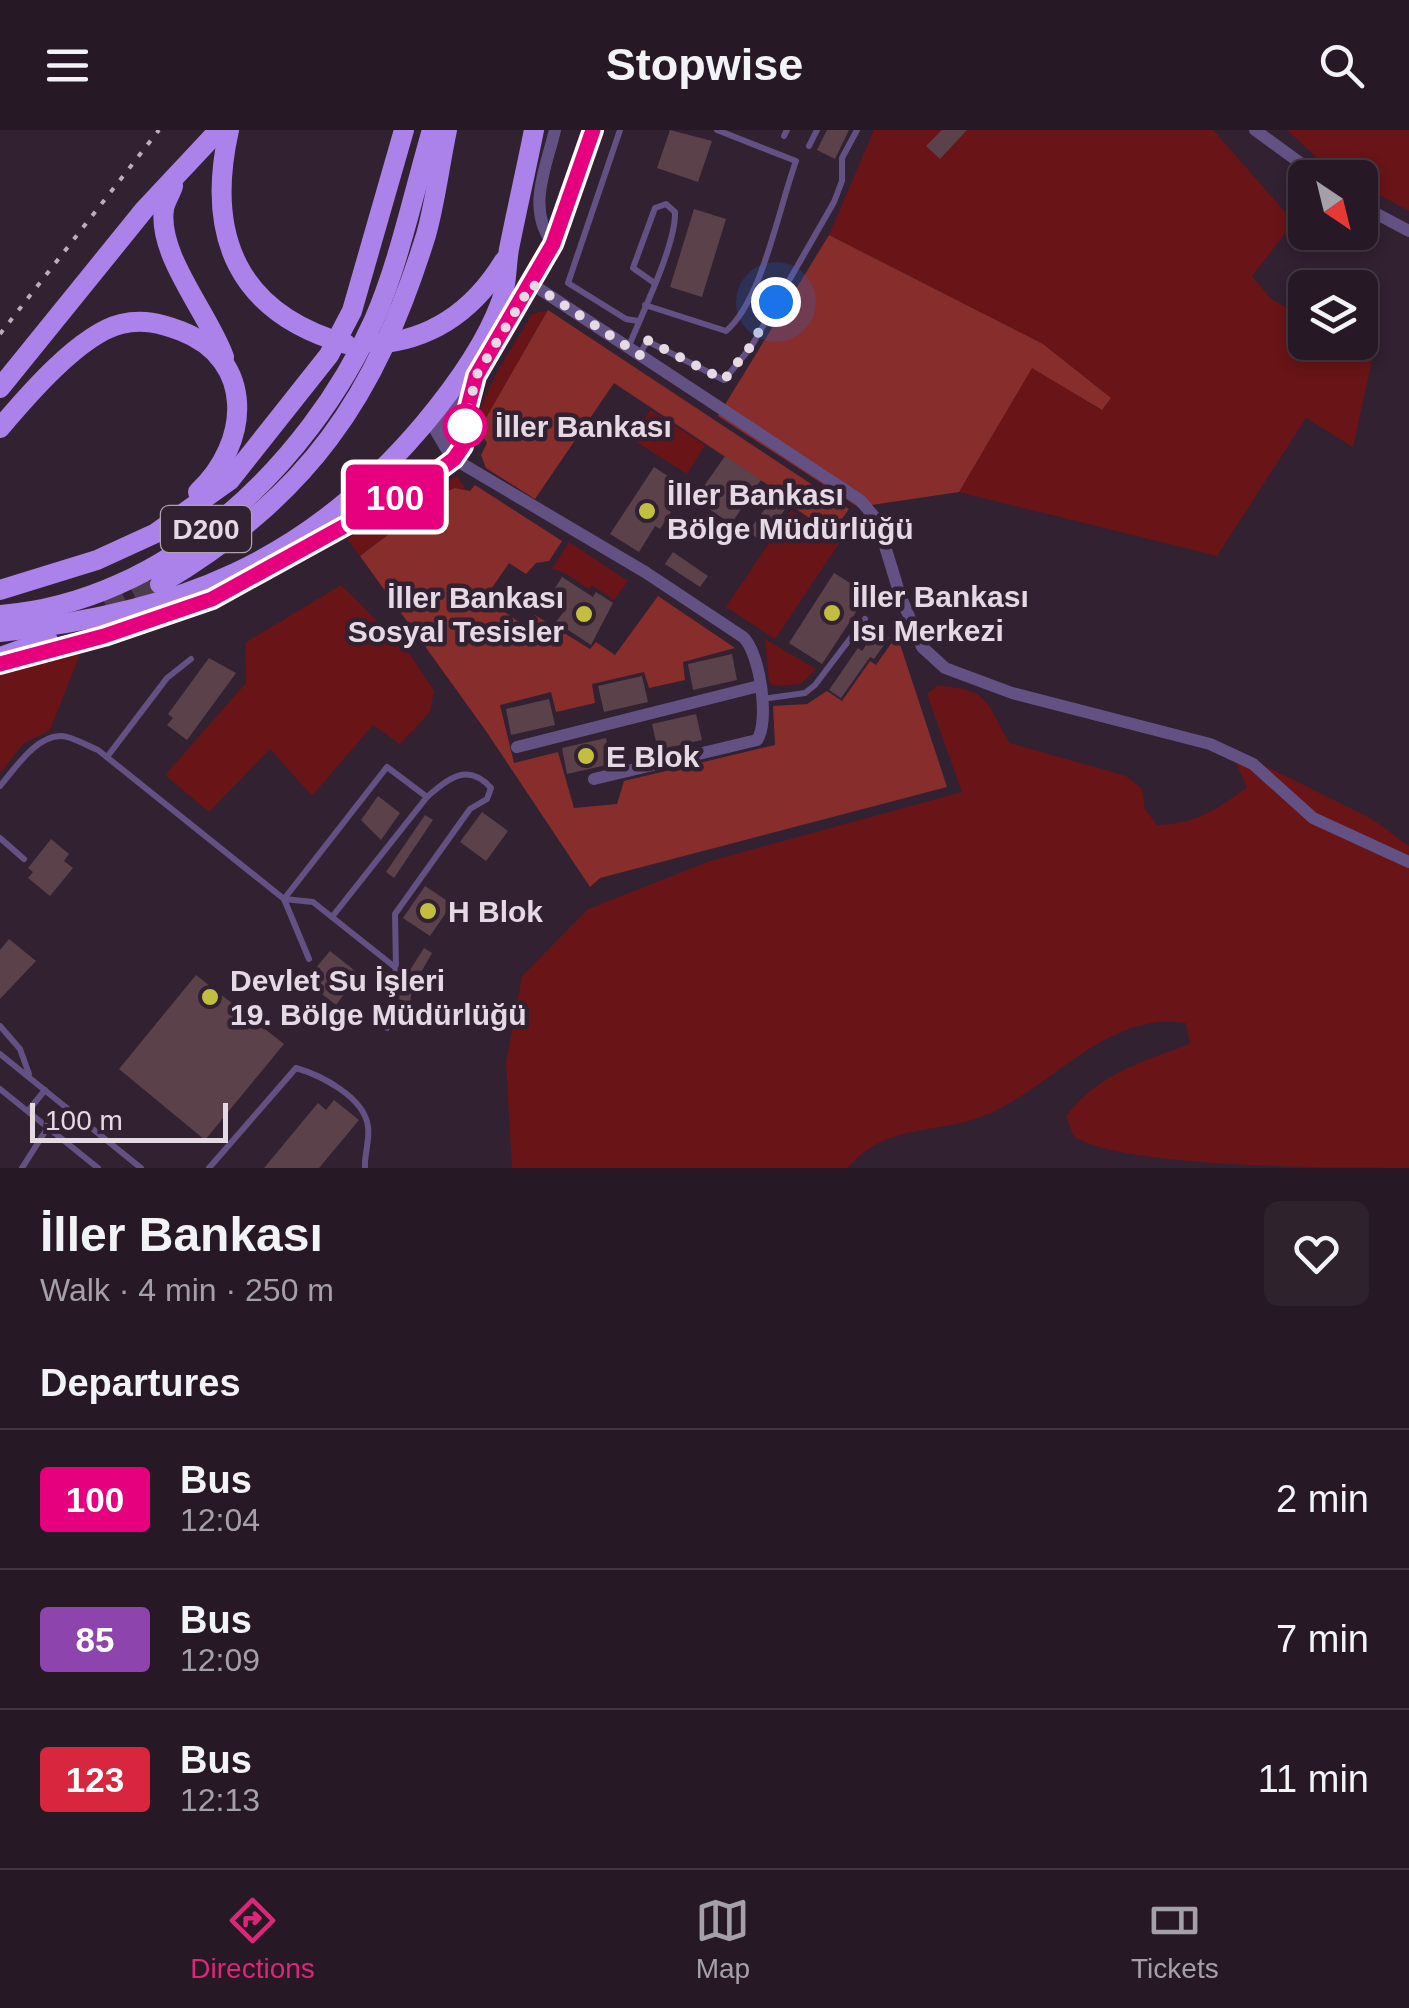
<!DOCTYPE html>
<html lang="en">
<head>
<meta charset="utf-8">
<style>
	body { margin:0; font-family:Arial,sans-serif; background:#2e222d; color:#f1f3f6; height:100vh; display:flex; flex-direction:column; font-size:38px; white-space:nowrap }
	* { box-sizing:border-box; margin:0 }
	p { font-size:32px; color:#a4a0a7 }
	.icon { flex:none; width:55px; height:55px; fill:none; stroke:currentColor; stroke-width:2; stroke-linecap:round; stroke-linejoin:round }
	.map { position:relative; height:1038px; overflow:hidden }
	.panel { display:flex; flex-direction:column; background:#261925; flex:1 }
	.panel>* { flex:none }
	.badge { padding:0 20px; border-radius:8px; font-size:35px; line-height:65px }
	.needle { width:65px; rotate:145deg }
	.fabs { position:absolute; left:1288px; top:30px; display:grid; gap:20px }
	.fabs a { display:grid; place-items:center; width:90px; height:90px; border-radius:15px; background:#261925; box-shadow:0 5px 15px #0003,0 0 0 2px #423842; font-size:50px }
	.scale { position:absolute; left:30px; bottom:25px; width:198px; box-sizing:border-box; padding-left:10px; border:5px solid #e5d9e4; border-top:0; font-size:28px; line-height:35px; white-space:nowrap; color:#e5d9e4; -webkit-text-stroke:8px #322131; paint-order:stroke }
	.you { position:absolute; width:50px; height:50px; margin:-25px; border:8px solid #fff; border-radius:50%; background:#1a73e8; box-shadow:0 0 0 15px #1a73e833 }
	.map>.badge { position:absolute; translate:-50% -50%; box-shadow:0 0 0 5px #fff }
	h2 { padding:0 40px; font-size:38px; line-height:90px }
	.round { display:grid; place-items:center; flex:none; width:105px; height:105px; border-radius:15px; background:#2e222d }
	.head { display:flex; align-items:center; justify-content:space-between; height:170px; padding:0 40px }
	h1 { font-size:48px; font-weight:700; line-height:75px }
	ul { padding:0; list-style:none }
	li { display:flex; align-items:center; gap:30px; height:140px; padding:0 40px; border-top:2px solid #423842 }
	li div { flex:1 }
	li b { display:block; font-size:38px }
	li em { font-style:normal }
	li .badge { min-width:110px; font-weight:700; text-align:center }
	header { display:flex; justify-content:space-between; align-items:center; height:130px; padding:0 40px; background:#261925; font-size:45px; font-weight:700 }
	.dock { display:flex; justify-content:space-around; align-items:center; height:140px; border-top:2px solid #423842; background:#261925; font-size:28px; color:#a4a0a7 }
	.dock a { display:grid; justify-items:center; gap:5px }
	.dock .on { color:#db2777 }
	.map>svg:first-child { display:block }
</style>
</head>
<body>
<header><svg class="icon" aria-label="menu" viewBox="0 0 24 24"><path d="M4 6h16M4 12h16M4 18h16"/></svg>Stopwise<svg class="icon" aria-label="search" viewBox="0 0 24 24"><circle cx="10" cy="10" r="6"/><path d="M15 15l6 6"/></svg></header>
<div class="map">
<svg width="1409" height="1038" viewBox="0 0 1409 1038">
	<rect width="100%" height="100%" fill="#322131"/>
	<!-- green -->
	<g fill="#691417">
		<path d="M874 0H1213L1294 92 1252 146 1271 169 1305 188V212L1349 213 1373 226 1353 317 1306 288 1217 426 959 362 1032 237 1101 280 1110 268 1043 214 829 105Z"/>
		<path d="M1287 0H1409V81L1360 54V48C1331 48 1308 18 1287 0Z"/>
		<path d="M548 180 479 300C472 273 518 210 532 184Z"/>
		<path d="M650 280 705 315 687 344 632 309Z"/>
		<path d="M457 346 466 360 455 358 443 363 360 426 347 409Z"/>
		<path d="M791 380 840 412 775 509 726 477Z"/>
		<path d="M569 412 628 451 614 470 592 455 589 459 563 442 552 439Z"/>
		<path d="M341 455 409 523 434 561 430 582 400 614 373 595 312 666 270 619 209 682 165 645 246 553 245 513Z"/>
		<path d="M765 509 816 539 801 554 775 556 769 552Z"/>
		<path d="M80 524 50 600 24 613 0 643V540Z"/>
		<path d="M937 556C992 558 986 575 1010 613L1126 646 1142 659 1145 679 1157 695C1193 695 1218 679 1247 657L1229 618 1372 689 1409 716V1038C1338 1038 1123 1038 1075 1007 1071 1002 1069 993 1066 986 1098 944 1143 931 1190 914L1186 893C1106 881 1056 955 988 984 937 1006 888 991 848 1038H512L506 933 522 846 588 779 710 731 962 662 927 564Z"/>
	</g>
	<!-- forest -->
	<g fill="#872d2c">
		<path d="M829 105 1043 214 1111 268 1102 280 1032 238 959 362 858 377 718 286Z"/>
		<path d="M548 180 849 379 832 403 793 377 795 373 614 253 535 369 486 338 481 325 487 313 479 300Z"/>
		<path d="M475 355 562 411 549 431 536 433 526 444 509 433 485 468 526 497 535 485 590 519 596 512 615 525 658 466 735 518 683 532 685 550 649 558 644 542 592 554 595 573 556 582 551 562 500 575 514 633 558 622 574 678 617 674 624 651 775 615 773 576 807 574 827 561 842 571 870 531 876 535 897 505 947 657 600 748 590 757 486 601 360 426 443 363 455 358 470 361Z"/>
	</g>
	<!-- building -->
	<g fill="#5b414a">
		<path d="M670 0 712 11 698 52 657 38Z"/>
		<path d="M827 0H849L835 29 817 20Z"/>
		<path d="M942 0H967L940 29 926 16Z"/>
		<path d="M694 79 726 89 702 167 670 157Z"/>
		<path d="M725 326 761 350 731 394 695 369Z"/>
		<path d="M654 337 682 355 666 379 671 382 660 399 655 396 639 422 610 404Z"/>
		<path d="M776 364 789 374 762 411 748 402Z"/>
		<path d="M673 422 708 446 700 457 665 434Z"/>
		<path d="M834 443 868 464 822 534 789 513Z"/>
		<path d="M562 447 593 467 596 462 613 473 591 515 556 492 565 480 548 469Z"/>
		<path d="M877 499 889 508 874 529 870 527 841 568 829 560 858 518 862 521Z"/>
		<path d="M732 524 737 550 693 560 688 534Z"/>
		<path d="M209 528 236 543 187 610 167 595 173 588 168 584Z"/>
		<path d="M642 546 648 572 604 582 598 556Z"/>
		<path d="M549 569 555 595 511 605 506 579Z"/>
		<path d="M696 584 702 610 658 620 652 594Z"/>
		<path d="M606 608 611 634 567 644 562 618Z"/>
		<path d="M378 666 400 683 381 710 361 690Z"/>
		<path d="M482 682 508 701 486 731 460 712Z"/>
		<path d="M425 685 433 690 394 748 386 742Z"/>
		<path d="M51 709 69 724 64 731 73 738 50 766 28 748 33 742 28 738Z"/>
		<path d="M425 756 452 774 430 806 403 788Z"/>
		<path d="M9 809 36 831 0 869V820Z"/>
		<path d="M424 818 432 823 412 858 410 873 399 869 401 854Z"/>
		<path d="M330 821 359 844 336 875 305 851Z"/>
		<path d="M196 845 284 914 205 1010 119 939Z"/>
		<path d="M334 970 359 990 319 1038H264L318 973 326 980Z"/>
	</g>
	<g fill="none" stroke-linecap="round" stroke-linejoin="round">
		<!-- trunk-tunnel -->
		<path stroke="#4d3d4c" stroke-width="20" stroke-dasharray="20 10" stroke-linecap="butt" d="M108 480 160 454"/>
		<!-- service -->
		<g stroke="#645184" stroke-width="6">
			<path d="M620 0 568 153 626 189 638 191"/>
			<path d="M784 6 787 0"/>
			<path d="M809 16 817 0"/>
			<path d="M645 175 726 201C762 171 779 77 796 31L717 0"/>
			<path d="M629 216C642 183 676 115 675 82L666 74 655 78 633 138 653 152"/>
			<path d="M640 224 647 211 724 250 751 217 834 72 842 51V28L857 0"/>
			<path d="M762 569 805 563 815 555 865 489"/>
			<path d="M107 627 167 548 191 529"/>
			<path d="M0 656C15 639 35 606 61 606 72 606 87 616 98 620L284 769 313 772 396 838"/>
			<path d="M0 708 24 729"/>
			<path d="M332 787 427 667C449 648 468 632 491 658L487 669 470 679 395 784 396 838 387 898"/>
			<path d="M309 829 284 769 387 637 427 667"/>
			<path d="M0 896 20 919 29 944"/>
			<path d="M0 924 141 1038"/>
			<path d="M0 959 98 1038"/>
			<path d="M28 981 45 960"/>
			<path d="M22 1038 48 997"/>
			<path d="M209 1038 296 938C320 945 365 967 368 997 370 1010 364 1025 365 1038"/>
		</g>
		<!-- minor -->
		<g stroke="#645184" stroke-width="12">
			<path d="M1255 0 1321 48"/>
			<path d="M1360 75 1409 101"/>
			<path d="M553 114C526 79 546 38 555 0"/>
			<path d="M532 154 860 370 877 390 900 465 922 517 945 538 1012 563 1210 614 1253 634 1313 688 1409 732"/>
			<path d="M454 329 645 442 743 507C760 522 770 592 757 610L594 649"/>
			<path d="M517 617 759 556"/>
		</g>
		<!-- tertiary -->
		<g stroke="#645184" stroke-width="15">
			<path d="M454 329 437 300 447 280 470 253"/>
			<path d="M7 533 131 498 213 469 419 355 454 329 463 316 467 281 476 246 553 114 593 0"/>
		</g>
		<!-- trunk -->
		<g stroke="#ab82ea" stroke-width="20">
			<path d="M229 0C205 107 238 183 346 214"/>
			<path d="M173 56C171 63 165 72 164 79 157 125 209 184 224 227"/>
			<path d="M375 214C433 210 474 180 504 131"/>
			<path d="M0 258 144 80 219 0"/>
			<path d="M0 298C27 266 80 204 121 194 143 189 160 193 181 201 256 230 250 313 198 362"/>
			<path d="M160 454C309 365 375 269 426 105 435 74 440 33 447 0"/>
			<path d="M0 460 97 430 156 403 230 350 329 225 352 181 404 0"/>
			<path d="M0 485C165 473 309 335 374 190 399 133 414 61 432 0"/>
			<path d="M0 502C177 484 308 432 424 294 454 258 485 216 501 172 507 156 506 136 509 119 517 79 526 40 534 0"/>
			<path d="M0 527 48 510"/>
		</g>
		<!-- rail -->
		<path stroke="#bbaeba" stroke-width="4" stroke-dasharray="5 10" stroke-linecap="butt" d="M0 204 159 0"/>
	</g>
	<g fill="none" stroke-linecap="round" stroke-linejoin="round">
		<!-- line casing -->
		<g stroke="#fff" stroke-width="22">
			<path id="line" d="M0 534 104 506 212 469 419 355 454 329 463 316 467 281 476 246 553 114 593 0"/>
		</g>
		<!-- line -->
		<use href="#line" stroke="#e6007e" stroke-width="15"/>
		<!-- walk -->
		<path stroke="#e5d9e4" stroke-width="10" stroke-dasharray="0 18" d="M465 296 476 246 532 154 640 225 647 210 724 250 750 217 776 172"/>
	</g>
	<!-- markers -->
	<circle fill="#fff" stroke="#e6007e" stroke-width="5" cx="465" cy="296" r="20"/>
	<g fill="#c1be40" stroke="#322131" stroke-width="4">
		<circle cx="647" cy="381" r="10"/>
		<circle cx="832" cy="483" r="10"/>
		<circle cx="584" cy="484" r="10"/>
		<circle cx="586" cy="626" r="10"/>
		<circle cx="428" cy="781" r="10"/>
		<circle cx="210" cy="867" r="10"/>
	</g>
	<g text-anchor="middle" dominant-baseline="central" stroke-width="9" stroke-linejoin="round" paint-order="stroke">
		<!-- shield labels -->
		<rect fill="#322131" stroke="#afa2ae" stroke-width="2.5" x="161" y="376" width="90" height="46" rx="8"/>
		<g font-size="28" font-weight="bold" fill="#e5d9e4">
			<text x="206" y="399">D200</text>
		</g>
		<!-- stop labels -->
		<g font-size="30" font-weight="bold" fill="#e5d9e4" stroke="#322131" text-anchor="start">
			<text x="495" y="296">İller Bankası</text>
		</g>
		<!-- poi labels -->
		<g font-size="30" font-weight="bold" fill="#e5d9e4" stroke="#322131" text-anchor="start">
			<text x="667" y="364">İller Bankası<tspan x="667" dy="34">Bölge Müdürlüğü</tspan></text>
			<text x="852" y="466">İller Bankası<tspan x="852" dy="34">Isı Merkezi</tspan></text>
			<text x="564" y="467" text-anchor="end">İller Bankası<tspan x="564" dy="34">Sosyal Tesisler</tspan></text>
			<text x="606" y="626">E Blok</text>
			<text x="448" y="781">H Blok</text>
			<text x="230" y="850">Devlet Su İşleri<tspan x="230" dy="34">19. Bölge Müdürlüğü</tspan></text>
		</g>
	</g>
</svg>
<div class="fabs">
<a><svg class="needle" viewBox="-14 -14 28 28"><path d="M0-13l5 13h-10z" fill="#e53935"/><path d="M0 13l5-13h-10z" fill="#a4a0a7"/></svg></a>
<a><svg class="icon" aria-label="layers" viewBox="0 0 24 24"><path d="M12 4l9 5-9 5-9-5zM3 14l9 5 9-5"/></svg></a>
</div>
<div class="scale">100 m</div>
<div class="you" style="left:776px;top:172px"></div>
<b class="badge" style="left:395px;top:367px;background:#e6007e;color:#fff">100</b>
</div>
<section class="panel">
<div class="head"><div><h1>İller Bankası</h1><p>Walk · 4 min · 250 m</p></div><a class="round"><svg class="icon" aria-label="heart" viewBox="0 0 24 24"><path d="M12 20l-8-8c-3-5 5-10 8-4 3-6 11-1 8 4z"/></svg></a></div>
<h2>Departures</h2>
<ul>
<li><span class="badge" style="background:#e6007e;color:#fff">100</span><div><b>Bus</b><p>12:04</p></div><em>2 min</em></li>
<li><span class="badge" style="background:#8e44ad;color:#fff">85</span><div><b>Bus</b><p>12:09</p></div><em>7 min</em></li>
<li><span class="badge" style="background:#d7263d;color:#fff">123</span><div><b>Bus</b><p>12:13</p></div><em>11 min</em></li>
</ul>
</section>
<nav class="dock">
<a class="on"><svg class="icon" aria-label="directions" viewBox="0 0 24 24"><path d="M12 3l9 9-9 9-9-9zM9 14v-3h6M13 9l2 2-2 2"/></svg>Directions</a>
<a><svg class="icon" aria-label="map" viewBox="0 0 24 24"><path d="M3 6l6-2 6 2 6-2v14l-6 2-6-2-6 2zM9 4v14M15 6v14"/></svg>Map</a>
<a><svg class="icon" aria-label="tickets" viewBox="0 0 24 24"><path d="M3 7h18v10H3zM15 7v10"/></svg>Tickets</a>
</nav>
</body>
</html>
